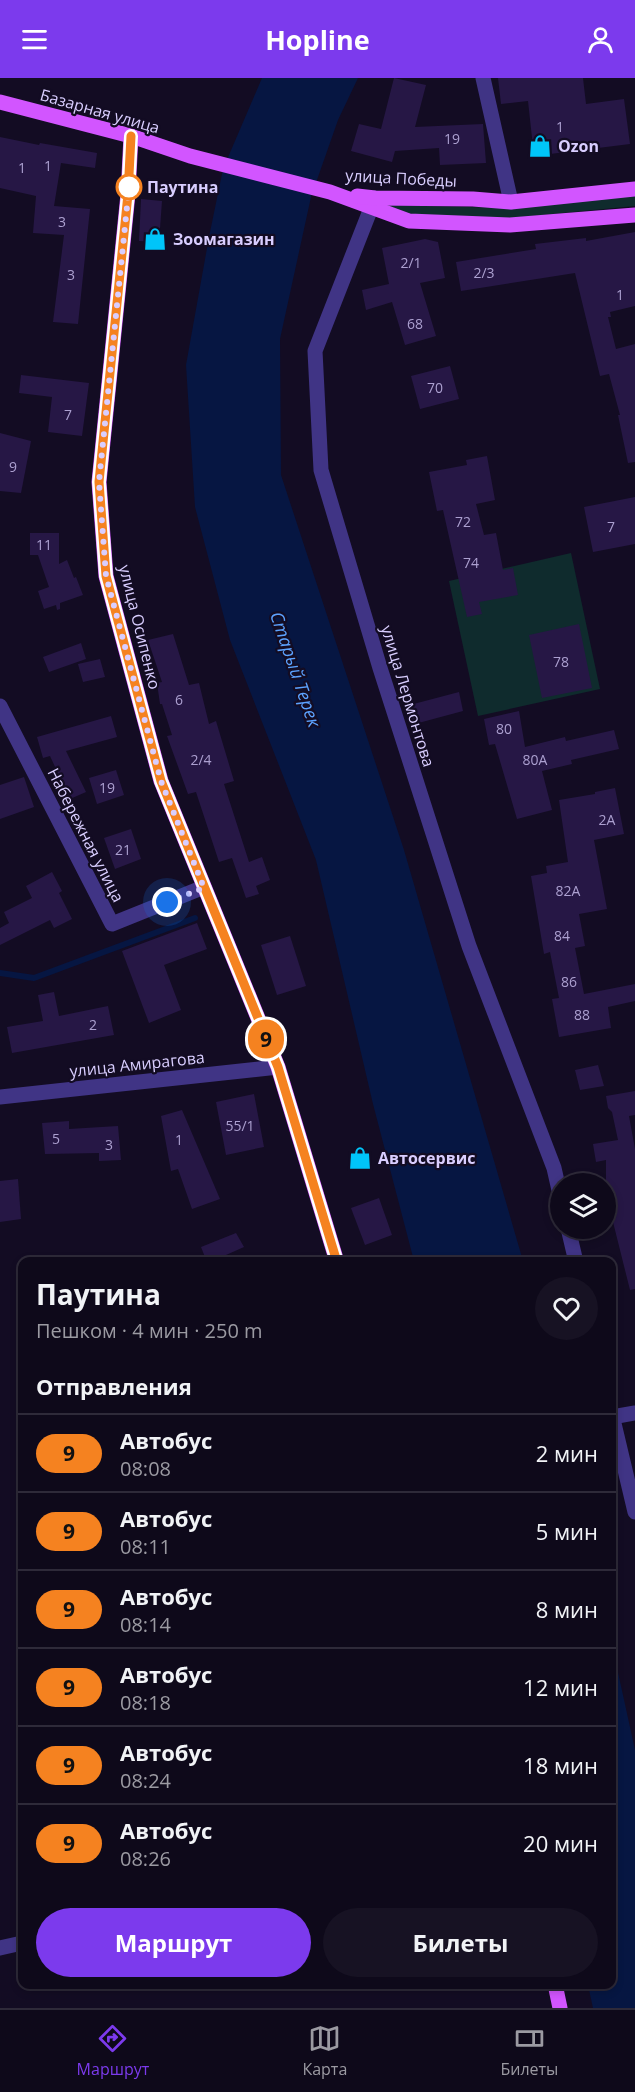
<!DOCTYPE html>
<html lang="ru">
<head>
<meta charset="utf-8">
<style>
	body { margin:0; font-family:"Open Sans",sans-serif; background:#171223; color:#f1f3f6; height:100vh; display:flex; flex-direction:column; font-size:22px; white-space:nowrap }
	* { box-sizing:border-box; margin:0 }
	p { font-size:20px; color:#9b9aa2 }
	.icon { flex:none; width:33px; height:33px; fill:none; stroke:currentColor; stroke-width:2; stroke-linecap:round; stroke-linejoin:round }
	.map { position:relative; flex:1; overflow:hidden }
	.sheet { position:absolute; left:18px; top:1179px; width:598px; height:732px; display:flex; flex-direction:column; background:#0e091a; border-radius:12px; box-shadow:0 3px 9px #0003,0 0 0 2px #2e2a39 }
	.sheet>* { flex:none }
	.badge { padding:0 12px; border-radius:20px; font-size:21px; line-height:39px }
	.tools { position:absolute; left:550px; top:1095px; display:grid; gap:12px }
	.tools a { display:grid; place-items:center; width:66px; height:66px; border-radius:50%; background:#0e091a; box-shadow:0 3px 9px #0003,0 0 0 2px #2e2a39; font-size:30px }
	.you { position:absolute; width:30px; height:30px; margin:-15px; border:4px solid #fff; border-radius:50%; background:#1a73e8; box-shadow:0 0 0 9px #1a73e833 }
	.map>.badge { position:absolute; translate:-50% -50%; box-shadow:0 0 0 3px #fff }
	h2 { padding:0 18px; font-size:22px; line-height:54px }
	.round { display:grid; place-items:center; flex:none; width:63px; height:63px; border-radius:32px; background:#171223 }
	.summary { display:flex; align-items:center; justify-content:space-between; height:102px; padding:0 18px }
	h1 { font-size:28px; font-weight:700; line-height:45px }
	.action { display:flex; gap:12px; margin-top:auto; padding:12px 18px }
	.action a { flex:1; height:69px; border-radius:36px; background:#7c3aed; color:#fff; font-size:24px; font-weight:700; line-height:69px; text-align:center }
	.action a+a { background:#171223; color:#f1f3f6 }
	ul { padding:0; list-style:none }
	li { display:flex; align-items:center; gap:18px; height:78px; padding:0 18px; border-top:2px solid #2e2a39 }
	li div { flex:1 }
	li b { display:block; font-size:22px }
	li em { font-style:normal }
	li .badge { min-width:66px; font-weight:700; text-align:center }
	header { display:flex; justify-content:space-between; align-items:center; height:78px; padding:0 18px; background:#7c3aed; color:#fff; font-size:27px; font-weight:700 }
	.menu { display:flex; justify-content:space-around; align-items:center; height:84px; border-top:2px solid #2e2a39; background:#0e091a; font-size:16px; color:#9b9aa2 }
	.menu a { display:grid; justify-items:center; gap:3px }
	.menu .current { color:#7c3aed }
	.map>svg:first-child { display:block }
</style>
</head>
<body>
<header><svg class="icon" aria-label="menu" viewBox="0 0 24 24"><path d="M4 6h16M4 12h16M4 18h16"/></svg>Hopline<svg class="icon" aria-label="person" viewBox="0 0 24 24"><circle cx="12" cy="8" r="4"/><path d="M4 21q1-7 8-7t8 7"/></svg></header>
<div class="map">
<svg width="635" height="1930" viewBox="0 0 635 1930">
	<rect width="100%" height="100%" fill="#130c23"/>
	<!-- green -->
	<g fill="#0f2b2d">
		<path d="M635 117V128L511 140 412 136 385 127 514 130Z"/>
		<path d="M571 475 600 611 478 638 449 503Z"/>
	</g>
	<!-- water -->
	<g fill="#061642">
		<path d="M262 0H358L338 42 311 119 280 261 281 397 404 772 523 1183H414L373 1026 316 782 230 562 195 429 186 287 209 159 223 91Z"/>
		<path d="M612 1567 635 1672V1930H593L588 1907 612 1906Z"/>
	</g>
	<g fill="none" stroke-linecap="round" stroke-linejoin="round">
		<!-- stream -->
		<path stroke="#061642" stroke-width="6" d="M0 895 34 900 195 840"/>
	</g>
	<!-- building -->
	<g fill="#261745">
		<path d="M394 0 426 7 415 49 483 46 486 85 440 87 439 70 395 73 392 84 351 73 359 46 381 51Z"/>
		<path d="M498 0H583L586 26 624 21 630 66 534 78 528 23 501 26Z"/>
		<path d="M0 59 39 67 40 65 97 75 95 90 61 85 54 128 90 131 78 246 53 244 64 157 33 155 36 118 0 110Z"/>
		<path d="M141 121 162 123 159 164 139 163Z"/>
		<path d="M635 154V228L610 234 611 239H608L616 271 635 266V384L628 385 618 337H620L609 296 600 298 575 195 461 213 456 184 536 171 535 166 586 160V163Z"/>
		<path d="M425 161 438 164 445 200 420 205 436 258 405 267 392 224 366 232 362 212 389 206 382 170Z"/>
		<path d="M450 288 459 321 420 331 411 298Z"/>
		<path d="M21 297 89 305 82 358 48 354 52 319 19 315Z"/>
		<path d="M0 355 31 363 21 415 0 413Z"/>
		<path d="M487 378 495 422 476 426 484 457 496 455 503 492 513 490 518 517 479 524 482 536 467 539 443 432 437 433 429 394 467 387 466 382Z"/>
		<path d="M635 419V466L593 474 584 429Z"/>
		<path d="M30 455H59V486L67 482 74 500 76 499 83 517 60 525V531L57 532 56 527 44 531 38 513 49 509 38 477H30Z"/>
		<path d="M579 546 592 610 542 620 529 557Z"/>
		<path d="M173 556 189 607 199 605 209 646 216 643 234 703 224 706 249 784 262 779 270 802 256 808 259 816 246 820 232 780 219 784 196 714 188 716 167 658 172 657 162 626H160L157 605 162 604 148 562Z"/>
		<path d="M81 565 86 581 49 594 43 579Z"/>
		<path d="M100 581 105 599 83 604 78 586Z"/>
		<path d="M459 614 463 633 411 647 406 628Z"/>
		<path d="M519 633 525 669 565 659 566 663 614 652 619 671 571 682 572 686 542 693 552 732 517 741 495 666 489 667 484 641Z"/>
		<path d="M111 638 117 659 66 673 86 714 70 721 50 678 43 680 37 659Z"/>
		<path d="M116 692 124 717 97 726 89 700Z"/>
		<path d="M24 699 34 729 0 741V707Z"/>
		<path d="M615 710 624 756 594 762 607 831 579 836 585 868 575 870 584 916 635 906V923L608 929 611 950 559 959 552 921 559 920 550 874 544 876 531 798 547 795 546 788 568 784 559 722 595 716V714Z"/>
		<path d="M131 751 141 781 115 791 104 760Z"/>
		<path d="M52 794 62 813 59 815 72 841 54 850 50 842 0 867V850L9 845 4 834 32 820 26 808Z"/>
		<path d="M197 845 207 871 164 887 181 932 149 945 122 873Z"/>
		<path d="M290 858 306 908 277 917 261 867Z"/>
		<path d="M54 914 59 938 108 928 114 957 12 975 7 949 43 943 38 917Z"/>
		<path d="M598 987 604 1008 580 1012 575 992Z"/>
		<path d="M635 1013V1037L629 1038 635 1071V1211L630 1212 610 1132 606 1133V1082L596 1084 593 1066 618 1062 612 1034 608 1030 606 1018Z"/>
		<path d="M254 1016 264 1069 226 1077 216 1024Z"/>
		<path d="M182 1032 220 1121 192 1131 178 1091 171 1093 161 1038Z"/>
		<path d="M69 1043V1051L118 1048 121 1082 99 1083V1075L45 1076 42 1045Z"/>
		<path d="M18 1101 21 1141 0 1144V1103Z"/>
		<path d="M379 1120 392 1157 365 1167 351 1130Z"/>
		<path d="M236 1155 244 1169 226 1177 229 1184H207L201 1169Z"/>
	</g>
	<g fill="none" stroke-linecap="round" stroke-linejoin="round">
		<!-- minor -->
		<g stroke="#403485" stroke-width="15">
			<path d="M483 0 511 124"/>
			<path d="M375 120 315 273 321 392 380 590 469 868 554 1090 561 1121"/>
			<path d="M0 628 112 846 204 809"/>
			<path d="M0 1019 278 989"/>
			<path d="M568 1150 576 1184"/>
			<path d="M612 1337 635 1434"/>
			<path d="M612 1339 635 1335"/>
			<path d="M0 1870 22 1865"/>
		</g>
		<!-- major -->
		<g stroke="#d255ff" stroke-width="15">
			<path d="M0 24 131 58 190 78 330 114 409 143 510 147 635 137"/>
			<path d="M131 58 128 116 99 404 106 498 161 703 278 989 337 1184"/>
			<path d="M357 118 375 120 473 121 511 124 635 111"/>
			<path d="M555 1906 560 1930"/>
		</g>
	</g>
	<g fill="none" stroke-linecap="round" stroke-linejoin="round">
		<!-- line casing -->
		<g stroke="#fff" stroke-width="14">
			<path id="line" d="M131 58 128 116 99 404 106 498 161 703 278 989 337 1184"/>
		</g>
		<!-- line -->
		<use href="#line" stroke="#f58220" stroke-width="9"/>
		<!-- walk -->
		<path stroke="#d9ceff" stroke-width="6" stroke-dasharray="0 10.8" d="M129 109 99 404 106 498 161 703 204 810 167 824"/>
	</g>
	<!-- icons -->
	<defs>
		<g id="shop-bare" transform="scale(1.8)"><path d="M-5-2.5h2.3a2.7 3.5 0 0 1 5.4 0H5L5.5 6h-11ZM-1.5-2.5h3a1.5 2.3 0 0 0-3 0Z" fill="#00c5f9" stroke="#130c23" stroke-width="2.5" paint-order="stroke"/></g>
	</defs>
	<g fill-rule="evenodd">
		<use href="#shop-bare" x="540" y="68"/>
		<use href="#shop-bare" x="155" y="161"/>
		<use href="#shop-bare" x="360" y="1080"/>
	</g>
	<!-- markers -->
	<circle fill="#fff" stroke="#f58220" stroke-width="3" cx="129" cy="109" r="12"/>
	<g text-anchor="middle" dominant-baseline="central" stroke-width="4.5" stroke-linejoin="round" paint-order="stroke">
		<!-- number labels -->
		<g font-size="14" fill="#aca0d0">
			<text x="560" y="48">1</text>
			<text x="452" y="60">19</text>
			<text x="48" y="87">1</text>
			<text x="22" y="89">1</text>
			<text x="62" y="143">3</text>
			<text x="411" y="184">2/1</text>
			<text x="484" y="194">2/3</text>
			<text x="71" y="196">3</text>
			<text x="620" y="216">1</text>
			<text x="415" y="245">68</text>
			<text x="435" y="309">70</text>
			<text x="68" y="336">7</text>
			<text x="13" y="388">9</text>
			<text x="463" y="443">72</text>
			<text x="611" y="448">7</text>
			<text x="44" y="466">11</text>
			<text x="471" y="484">74</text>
			<text x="561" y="583">78</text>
			<text x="179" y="621">6</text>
			<text x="504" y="650">80</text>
			<text x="201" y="681">2/4</text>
			<text x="535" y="681">80А</text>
			<text x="107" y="709">19</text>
			<text x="607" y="741">2А</text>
			<text x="123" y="771">21</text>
			<text x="568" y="812">82А</text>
			<text x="562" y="857">84</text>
			<text x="569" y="903">86</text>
			<text x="582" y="936">88</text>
			<text x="93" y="946">2</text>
			<text x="240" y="1047">55/1</text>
			<text x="56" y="1060">5</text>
			<text x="179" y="1061">1</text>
			<text x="109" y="1066">3</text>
		</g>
		<!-- street labels -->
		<g font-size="16" fill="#d9ceff" stroke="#130c23">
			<text transform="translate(100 33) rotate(16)">Базарная улица</text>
			<text transform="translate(401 100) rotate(3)">улица Победы</text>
			<text transform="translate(140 549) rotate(76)">улица Осипенко</text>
			<text transform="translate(408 618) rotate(73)">улица Лермонтова</text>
			<text transform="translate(86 757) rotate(63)">Набережная улица</text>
			<text transform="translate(137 986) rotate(-6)">улица Амирагова</text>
		</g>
		<!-- poi labels -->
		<g font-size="16" font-weight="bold" fill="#d9ceff" stroke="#130c23" text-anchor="start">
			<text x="558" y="68">Ozon</text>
			<text x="173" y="161">Зоомагазин</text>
			<text x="378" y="1080">Автосервис</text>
		</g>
		<!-- stop labels -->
		<g font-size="16" font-weight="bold" fill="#d9ceff" stroke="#130c23" text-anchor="start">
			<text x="147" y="109">Паутина</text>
		</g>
		<!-- water labels -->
		<g font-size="18" font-style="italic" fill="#5ca2ff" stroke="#130c23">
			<text transform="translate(296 591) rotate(71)">Старый Терек</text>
		</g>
	</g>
</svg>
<div class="tools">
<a><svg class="icon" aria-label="layers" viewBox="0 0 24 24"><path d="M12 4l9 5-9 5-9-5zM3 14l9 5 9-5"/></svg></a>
</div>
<div class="you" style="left:167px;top:824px"></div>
<b class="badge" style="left:266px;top:961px;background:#f58220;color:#111">9</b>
<section class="sheet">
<div class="summary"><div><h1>Паутина</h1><p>Пешком · 4 мин · 250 m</p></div><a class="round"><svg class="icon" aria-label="heart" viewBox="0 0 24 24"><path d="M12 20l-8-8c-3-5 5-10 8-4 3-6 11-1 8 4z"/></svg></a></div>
<h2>Отправления</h2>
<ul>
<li><span class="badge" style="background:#f58220;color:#111">9</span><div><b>Автобус</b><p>08:08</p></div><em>2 мин</em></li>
<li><span class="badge" style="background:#f58220;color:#111">9</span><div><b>Автобус</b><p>08:11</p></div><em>5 мин</em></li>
<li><span class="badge" style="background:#f58220;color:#111">9</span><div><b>Автобус</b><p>08:14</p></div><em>8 мин</em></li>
<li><span class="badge" style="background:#f58220;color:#111">9</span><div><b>Автобус</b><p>08:18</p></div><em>12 мин</em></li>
<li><span class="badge" style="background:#f58220;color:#111">9</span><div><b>Автобус</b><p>08:24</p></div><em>18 мин</em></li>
<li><span class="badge" style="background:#f58220;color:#111">9</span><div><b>Автобус</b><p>08:26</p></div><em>20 мин</em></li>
</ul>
<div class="action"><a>Маршрут</a><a>Билеты</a></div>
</section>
</div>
<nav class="menu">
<a class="current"><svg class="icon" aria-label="directions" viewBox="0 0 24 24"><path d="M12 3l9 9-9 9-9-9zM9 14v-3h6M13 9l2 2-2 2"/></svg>Маршрут</a>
<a><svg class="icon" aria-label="map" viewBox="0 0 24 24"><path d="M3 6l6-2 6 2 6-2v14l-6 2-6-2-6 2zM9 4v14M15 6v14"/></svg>Карта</a>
<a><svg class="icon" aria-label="tickets" viewBox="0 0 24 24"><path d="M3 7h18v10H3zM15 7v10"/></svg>Билеты</a>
</nav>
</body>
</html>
